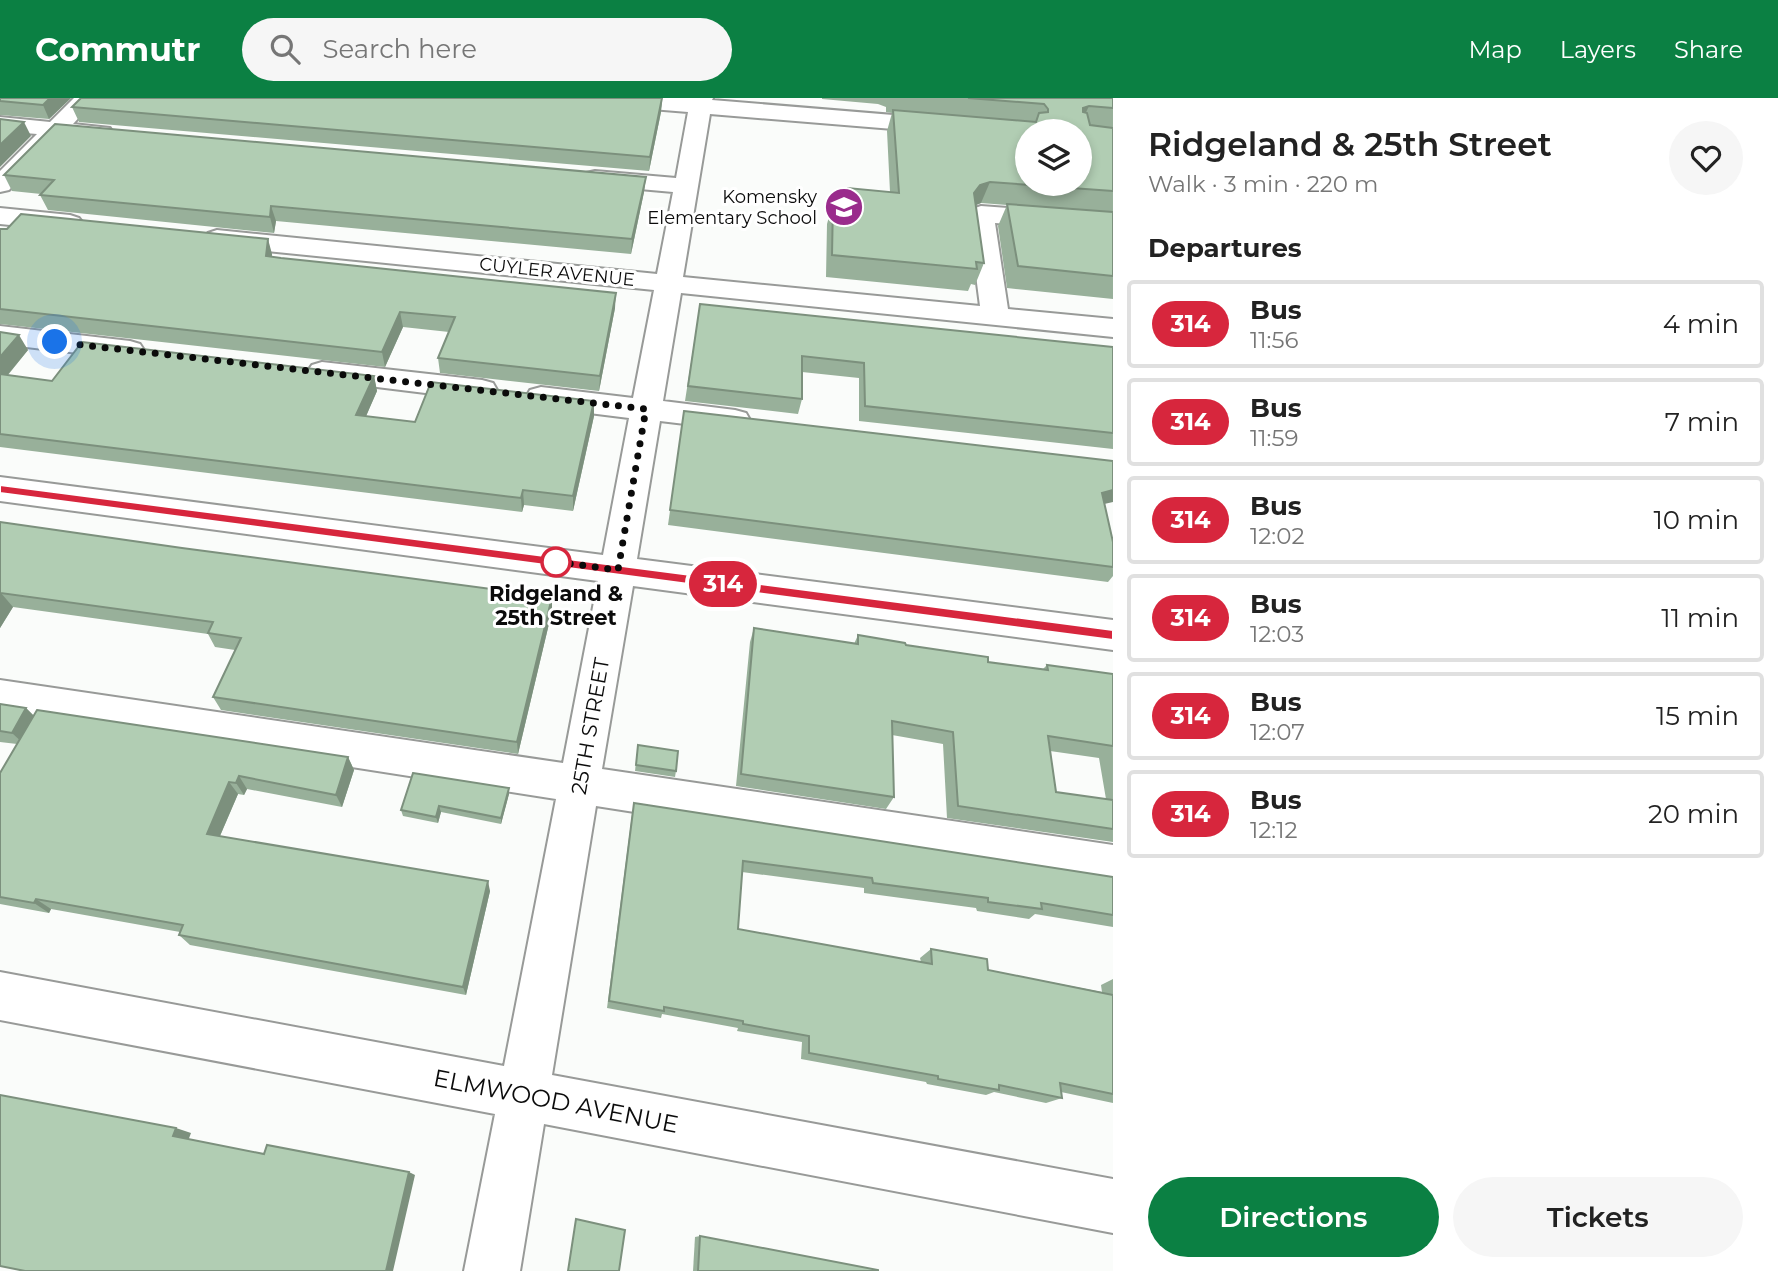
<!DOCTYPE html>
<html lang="en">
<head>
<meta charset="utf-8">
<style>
	body { margin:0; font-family:Montserrat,sans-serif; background:#f6f6f6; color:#222; height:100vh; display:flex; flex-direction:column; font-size:26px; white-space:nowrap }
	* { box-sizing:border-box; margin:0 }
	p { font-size:23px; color:#767676 }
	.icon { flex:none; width:38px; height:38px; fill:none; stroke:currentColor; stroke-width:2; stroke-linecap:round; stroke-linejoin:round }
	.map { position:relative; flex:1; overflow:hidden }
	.details { display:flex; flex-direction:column; background:#fff; width:665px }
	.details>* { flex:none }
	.badge { padding:0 14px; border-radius:23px; font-size:24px; line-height:46px }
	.controls { position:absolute; left:1015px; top:21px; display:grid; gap:14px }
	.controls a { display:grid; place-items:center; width:77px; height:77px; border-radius:50%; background:#fff; box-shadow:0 4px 10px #0003; font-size:35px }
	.you { position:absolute; width:35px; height:35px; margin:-18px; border:5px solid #fff; border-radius:50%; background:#1a73e8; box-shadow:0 0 0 10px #1a73e833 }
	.map>.badge { position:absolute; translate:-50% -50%; box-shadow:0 0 0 4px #fff }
	h2 { padding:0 35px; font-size:26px; line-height:63px }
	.round { display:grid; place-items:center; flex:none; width:74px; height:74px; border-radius:37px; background:#f6f6f6 }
	.headline { display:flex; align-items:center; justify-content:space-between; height:119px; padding:0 35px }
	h1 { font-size:33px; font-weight:600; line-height:52px }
	.primary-button { display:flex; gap:14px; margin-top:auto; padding:14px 35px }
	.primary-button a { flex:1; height:80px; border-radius:42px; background:#0b8043; color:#fff; font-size:28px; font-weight:600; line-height:80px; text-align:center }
	.primary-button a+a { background:#f6f6f6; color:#222 }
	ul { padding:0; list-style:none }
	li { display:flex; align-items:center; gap:21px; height:88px; margin:0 14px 10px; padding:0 21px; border:4px solid #e0e0e0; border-radius:7px }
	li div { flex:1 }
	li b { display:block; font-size:26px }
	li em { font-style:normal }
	li .badge { min-width:77px; font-weight:700; text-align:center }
	header { display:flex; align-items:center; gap:42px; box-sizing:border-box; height:98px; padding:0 35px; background:#0b8043; color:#fff }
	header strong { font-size:33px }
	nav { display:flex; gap:38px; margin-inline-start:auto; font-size:24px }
	.search { width:490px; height:63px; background:#f6f6f6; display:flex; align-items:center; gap:18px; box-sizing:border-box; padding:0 24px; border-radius:38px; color:#767676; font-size:26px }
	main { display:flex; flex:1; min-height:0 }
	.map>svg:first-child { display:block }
</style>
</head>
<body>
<header>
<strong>Commutr</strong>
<div class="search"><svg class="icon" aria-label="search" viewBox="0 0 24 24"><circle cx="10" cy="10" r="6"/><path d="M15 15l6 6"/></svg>Search here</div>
<nav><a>Map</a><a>Layers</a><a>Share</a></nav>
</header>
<main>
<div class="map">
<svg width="1113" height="1173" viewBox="0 0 1113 1173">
	<rect width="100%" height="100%" fill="#fafcfa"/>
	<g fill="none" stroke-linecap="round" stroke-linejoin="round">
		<!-- minor casing -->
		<g stroke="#989a98" stroke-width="4">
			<g id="minor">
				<path d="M74 0H97L73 26 110 30 113 35 110 40 102 42 61 38 9 92 0 94V73L37 36 0 33V19L50 24Z"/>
				<path d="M591 0H713L712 2 1027 28 1037 33H1027V42L710 16 683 179 980 208 968 116 972 111 981 108 1113 118V134L995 125 1008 211 1113 221V239L681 195 663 303 735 312 746 315 750 322 746 329 735 332 660 323 637 461 1113 522V552L633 488 602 671 1113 747V789L596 708 552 977 1113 1081V1135L544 1026 520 1173H464L495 1016 0 922V874L504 968 556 701 0 614V582L563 665 598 483 0 403V379L603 457 629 320 541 309 530 306 526 299 530 292 541 289 633 300 654 192 217 148 208 145 204 140 208 135 217 132 657 176 673 94 595 87 586 85 583 80 586 75 595 73 676 80 688 14 602 7 594 5Z"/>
				<path d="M0 110 70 117 79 120 83 125 79 130 70 133 0 126Z"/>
				<path d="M0 228 130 243 140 246 144 252 140 258 130 261 0 246Z"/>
				<path d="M322 264 482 282 493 285 497 292 493 299 482 302 312 281 307 274 312 267Z"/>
			</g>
		</g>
		<!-- minor -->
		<use href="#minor" fill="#fff" fill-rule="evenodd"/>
	</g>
	<!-- wall -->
	<g fill="#98b09a" fill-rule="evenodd">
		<path d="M0 0H71L49 21 0 17Z"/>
		<path d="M662 0 661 14 649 73 79 24 72 9Z"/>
		<path d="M822 0H1113V201L1007 190 998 128 1007 107 981 105 976 107 984 165 975 187 971 186 968 193 826 179 827 126 833 104H838L840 96H846L848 90 890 94 887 33 892 15 886 14V9L878 6 822 1Z"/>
		<path d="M4 77 644 94 631 156 276 123 274 135 48 112 40 97 41 96 12 93Z"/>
		<path d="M0 131 272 156V159L615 210 599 293 440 275 438 260 449 234 403 229 385 269 0 226Z"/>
		<path d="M700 206 1113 249V351L859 323V280L802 274V301L798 316 685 303Z"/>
		<path d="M0 234 28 252 8 277 52 283 374 278 377 293 366 318 415 324 594 318 573 413 524 407 522 414 0 349Z"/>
		<path d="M684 313 1104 406 1113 444V478L1108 484 668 427Z"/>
		<path d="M0 424 552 513 518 656 221 612 213 599 235 552 215 549 208 536 13 509 0 530Z"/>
		<path d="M754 530 854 546 858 537 988 564 1043 571 1047 567 1113 576V744L947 720 943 646 892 637 894 699 886 711 736 688 750 544ZM1050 653 1099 660 1106 701 1056 694Z"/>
		<path d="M0 606 26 610 34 618 348 659 354 672 342 709 247 691 244 697 238 696 220 738 490 793 466 897 190 847 179 837 180 834 51 811 49 815 0 806V675L17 646 0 644Z"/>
		<path d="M638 647 676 673 675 679 635 673Z"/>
		<path d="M509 696 501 726 441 714 438 725 403 718 401 712Z"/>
		<path d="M632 716 1113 779V829L1035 816 1029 821 977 813 976 810 864 795V790L742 774 738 831 921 864 920 860 931 851 988 872 1102 894 1101 887 1113 881V1005L1061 994 1062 1000 1046 1005 994 994 986 997 927 986 926 984 801 961 802 944 737 933 738 930 662 916 661 920 607 910Z"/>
		<path d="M700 1138 878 1173H693L695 1139Z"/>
	</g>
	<!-- shaded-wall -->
	<g fill="#7c907d">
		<path d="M50 0H71L49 21 43 7Z"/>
		<path d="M662 0 661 14 649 73 650 59Z"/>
		<path d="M1089 8 1079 29 1083 10Z"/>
		<path d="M24 24 31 38 0 69V47Z"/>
		<path d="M646 79 644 94 631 156 632 141Z"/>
		<path d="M990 84 981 105 971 109 974 95 980 87Z"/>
		<path d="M271 108 276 123 274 135 270 119Z"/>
		<path d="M268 141 272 156 270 173 266 158Z"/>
		<path d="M616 195 615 210 599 293 600 278Z"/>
		<path d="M400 214 403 229 385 269 382 254Z"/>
		<path d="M19 237 28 252 0 286V259Z"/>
		<path d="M374 278 377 293 360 332 356 317Z"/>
		<path d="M594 303V318L573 413V398Z"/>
		<path d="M523 392 524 407 522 414 521 400Z"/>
		<path d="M1113 392V404L1091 409 1102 395Z"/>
		<path d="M1 495 13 509 0 530V497Z"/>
		<path d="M552 499V513L518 656 517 644Z"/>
		<path d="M26 610 39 623 25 647 12 635Z"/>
		<path d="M348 659 354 672 342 709 336 697Z"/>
		<path d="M239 678 247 691 244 697 236 685Z"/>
		<path d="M229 684 238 696 216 747 207 736Z"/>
		<path d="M509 690V696L501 726V720Z"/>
		<path d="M439 708 441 714 438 725 436 719Z"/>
		<path d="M488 783 490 793 466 897 463 889Z"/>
		<path d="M36 801 51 811 49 815 34 805Z"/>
		<path d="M176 1030 191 1035 188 1043 173 1038Z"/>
		<path d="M409 1074 415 1077 393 1173H386Z"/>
	</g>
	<!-- building -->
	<g fill="#b1cdb3" stroke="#7c907d" stroke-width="2" fill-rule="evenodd">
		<path d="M0 0H50L43 7 0 3Z"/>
		<path d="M81 0H662L650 59 72 9Z"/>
		<path d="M968 0H1113V10L1089 8 1083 10V14L1087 15 1090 27 1113 30V93L990 84 980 87 974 95 984 165 976 164 977 171 832 157 833 104 840 105V96H848V90L899 95 893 12 1036 24 1039 15 1048 14V11L1044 6ZM1027 33H1080V86H1027Z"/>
		<path d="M0 21 24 24 0 47Z"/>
		<path d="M55 26 646 79 632 141 271 108 270 119 40 97 54 82 4 77Z"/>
		<path d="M1007 106 1113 114V178L1018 168Z"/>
		<path d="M21 116 268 141 266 158 281 160 616 195 600 278 438 260 455 219 400 214 382 254 0 211V131H7Z"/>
		<path d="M700 206 1113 249V335L865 308 864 265 802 258V301L688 288Z"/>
		<path d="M0 234 19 237 0 259Z"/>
		<path d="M82 244 374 278 356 317 415 324 431 284 594 303 573 398 523 392 521 400 0 336V276L52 283Z"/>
		<path d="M684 313 1113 363V392L1102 395 1113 444V469L670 412Z"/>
		<path d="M0 424 182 450 552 499 517 644 213 599 241 540 208 535 213 524 1 495 0 497Z"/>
		<path d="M754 530 858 546V537L905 545 906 547 988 559V564L1048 572 1047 567 1113 576V649V648L1048 638 1056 694 1113 702V731L958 708 953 634 892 623 894 699 741 676Z"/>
		<path d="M0 606 26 610 12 635 0 633Z"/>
		<path d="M37 612 348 659 336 697 239 678 236 685 229 684 207 736 488 783 463 889 179 837 183 827 36 801 34 805 0 799V675Z"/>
		<path d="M638 647 678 653 676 673 636 667Z"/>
		<path d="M413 675 509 690 501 720 439 708 436 719 401 712Z"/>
		<path d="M634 705 1113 779V817L1041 805 1042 811 988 804V800L873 785 872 780 743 763 738 831 932 866 931 851 987 861 988 872 1113 897V996L1060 985 1062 1000 999 987V992L938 981V978L809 955V938L743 926V923L664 909V913L609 903Z"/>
		<path d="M0 997 176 1030 173 1038 264 1056 267 1047 409 1074 386 1173H25L0 1168Z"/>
		<path d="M576 1121 625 1132 619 1173H568Z"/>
		<path d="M700 1138 878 1172V1173H698Z"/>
	</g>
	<!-- line -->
	<path fill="#d7263d" stroke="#fff" stroke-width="2" d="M0 387 1113 532V542L0 395Z"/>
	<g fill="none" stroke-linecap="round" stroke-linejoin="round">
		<!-- walk -->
		<path stroke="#0b0b0b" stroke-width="7" stroke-dasharray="0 12.6" d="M55 244 646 311 618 472 543 462 556 464"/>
	</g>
	<!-- icons -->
	<defs>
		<g id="school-disc" transform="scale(2.0125)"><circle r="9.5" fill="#9a2c8c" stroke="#fff"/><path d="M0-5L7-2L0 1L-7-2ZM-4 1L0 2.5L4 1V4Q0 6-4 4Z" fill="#fff"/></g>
	</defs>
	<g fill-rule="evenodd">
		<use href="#school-disc" x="844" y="109"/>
	</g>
	<!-- markers -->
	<circle fill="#fff" stroke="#d7263d" stroke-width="3.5" cx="556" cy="464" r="14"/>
	<g text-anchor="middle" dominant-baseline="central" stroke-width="6" stroke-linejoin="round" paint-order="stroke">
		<!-- far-poi labels -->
		<g font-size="18" fill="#0b0b0b" stroke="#fff" text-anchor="end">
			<text x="817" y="99">Komensky<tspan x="817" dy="21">Elementary School</tspan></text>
		</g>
		<!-- far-street labels -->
		<g font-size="18" fill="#0b0b0b" stroke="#fff">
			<text transform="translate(557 174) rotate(6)">CUYLER AVENUE</text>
		</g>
		<!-- stop labels -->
		<g font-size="21" font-weight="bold" fill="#0b0b0b" stroke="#fff">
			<text x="556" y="495">Ridgeland &amp;<tspan x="556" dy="24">25th Street</tspan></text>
		</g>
		<!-- street labels -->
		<g font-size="21" fill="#0b0b0b" stroke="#fff">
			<text transform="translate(590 628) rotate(-80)">25TH STREET</text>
		</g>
		<!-- near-street labels -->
		<g font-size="24" fill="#0b0b0b" stroke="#fff">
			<text transform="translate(556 1003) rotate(11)">ELMWOOD AVENUE</text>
		</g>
	</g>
</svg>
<div class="controls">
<a><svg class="icon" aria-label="layers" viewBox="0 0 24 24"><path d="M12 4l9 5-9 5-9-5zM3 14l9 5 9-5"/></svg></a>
</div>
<div class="you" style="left:55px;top:244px"></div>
<b class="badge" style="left:723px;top:486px;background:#d7263d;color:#fff">314</b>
</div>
<section class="details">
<div class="headline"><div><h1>Ridgeland &amp; 25th Street</h1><p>Walk · 3 min · 220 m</p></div><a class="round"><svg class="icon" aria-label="heart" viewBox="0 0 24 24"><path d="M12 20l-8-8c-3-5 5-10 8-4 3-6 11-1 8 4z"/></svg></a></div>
<h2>Departures</h2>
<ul>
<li><span class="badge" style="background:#d7263d;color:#fff">314</span><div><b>Bus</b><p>11:56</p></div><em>4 min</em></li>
<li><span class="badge" style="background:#d7263d;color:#fff">314</span><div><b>Bus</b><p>11:59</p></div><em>7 min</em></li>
<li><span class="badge" style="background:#d7263d;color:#fff">314</span><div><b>Bus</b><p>12:02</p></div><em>10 min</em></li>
<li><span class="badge" style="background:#d7263d;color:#fff">314</span><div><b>Bus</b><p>12:03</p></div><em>11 min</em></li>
<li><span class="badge" style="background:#d7263d;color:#fff">314</span><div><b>Bus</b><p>12:07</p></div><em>15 min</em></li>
<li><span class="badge" style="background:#d7263d;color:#fff">314</span><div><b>Bus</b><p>12:12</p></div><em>20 min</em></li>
</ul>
<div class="primary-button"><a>Directions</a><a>Tickets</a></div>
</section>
</main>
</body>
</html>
